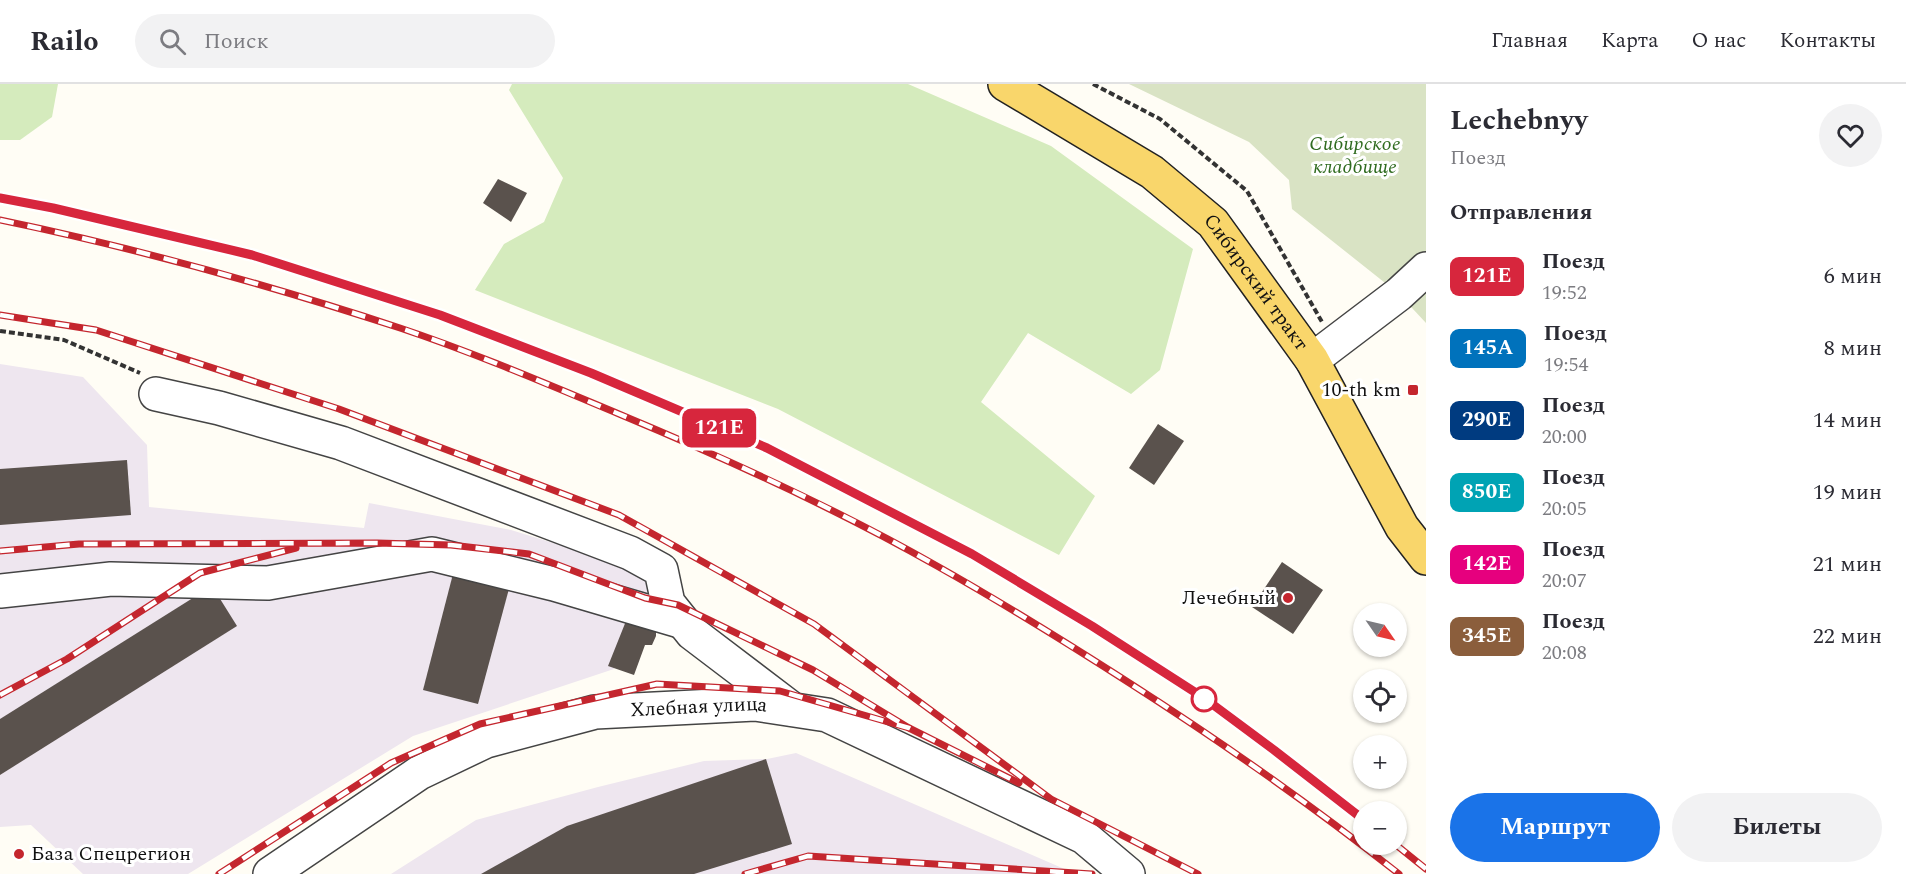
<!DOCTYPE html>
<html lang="ru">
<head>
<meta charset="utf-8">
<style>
	body { margin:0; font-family:Spectral,serif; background:#f2f2f3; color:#2b2b33; height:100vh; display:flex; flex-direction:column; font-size:22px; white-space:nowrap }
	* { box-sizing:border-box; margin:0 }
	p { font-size:20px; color:#7c7c81 }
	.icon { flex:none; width:33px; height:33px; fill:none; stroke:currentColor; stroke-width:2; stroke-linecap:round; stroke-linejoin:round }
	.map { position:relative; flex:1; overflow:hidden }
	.drawer { display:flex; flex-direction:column; background:#fff; width:480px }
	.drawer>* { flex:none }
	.badge { padding:0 12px; border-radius:9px; font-size:21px; line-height:39px }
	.needle { width:39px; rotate:124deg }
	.tools { position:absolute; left:1353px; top:519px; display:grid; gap:12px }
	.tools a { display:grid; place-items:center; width:54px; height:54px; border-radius:50%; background:#fff; box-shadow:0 2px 4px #0004; font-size:30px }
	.map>.badge { position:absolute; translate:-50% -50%; box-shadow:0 0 0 3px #fff }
	h2 { padding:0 24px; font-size:22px; line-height:54px }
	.round { display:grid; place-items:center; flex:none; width:63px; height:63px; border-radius:32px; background:#f2f2f3 }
	.head { display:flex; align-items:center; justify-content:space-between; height:102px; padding:0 24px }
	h1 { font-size:28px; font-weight:700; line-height:45px }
	.cta { display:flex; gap:12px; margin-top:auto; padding:12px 24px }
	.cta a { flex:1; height:69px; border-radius:36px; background:#1a73e8; color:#fff; font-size:24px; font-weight:700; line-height:69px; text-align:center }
	.cta a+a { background:#f2f2f3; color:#2b2b33 }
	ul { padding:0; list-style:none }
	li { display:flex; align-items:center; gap:18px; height:72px; padding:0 24px }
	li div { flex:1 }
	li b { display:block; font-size:22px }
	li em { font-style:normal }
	li .badge { min-width:66px; font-weight:700; text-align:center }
	header { display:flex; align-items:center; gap:36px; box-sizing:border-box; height:84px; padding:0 30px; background:#fff; border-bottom:2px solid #e1e1e2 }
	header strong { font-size:28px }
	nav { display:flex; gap:33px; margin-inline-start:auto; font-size:21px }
	.search { width:420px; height:54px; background:#f2f2f3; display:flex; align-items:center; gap:15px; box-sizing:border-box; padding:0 21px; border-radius:33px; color:#7c7c81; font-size:22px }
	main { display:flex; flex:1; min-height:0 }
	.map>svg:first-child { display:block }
</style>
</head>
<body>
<header>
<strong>Railo</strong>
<div class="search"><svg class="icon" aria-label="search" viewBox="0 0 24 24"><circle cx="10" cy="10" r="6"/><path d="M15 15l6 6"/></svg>Поиск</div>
<nav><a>Главная</a><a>Карта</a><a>О нас</a><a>Контакты</a></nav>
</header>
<main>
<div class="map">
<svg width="1426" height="790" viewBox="0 0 1426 790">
	<rect width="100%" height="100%" fill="#fffdf5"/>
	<!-- industrial -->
	<g fill="#eee6ef">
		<path d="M0 280 83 293 147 361 149 423 364 444 369 419 511 446 645 487 655 500 645 514 614 585 413 652 188 790H83L31 741 0 743Z"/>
		<path d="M796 669 1076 790H391L476 736 598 703 704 677 767 675Z"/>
	</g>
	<!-- green -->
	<g fill="#d5ebbd">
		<path d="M0 0H58L52 33 20 56H0Z"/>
		<path d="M512 0H908L1051 62 1193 165 1160 286 1131 310 1028 249 981 318 1095 412 1059 471 778 325 475 206 504 160 544 138 563 94 509 6Z"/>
	</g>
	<!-- cemetery -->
	<path fill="#d9e3c4" d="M1129 0H1426V239L1399 210 1292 125 1289 96 1249 58Z"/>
	<!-- building -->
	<g fill="#5a524d">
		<path d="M498 95 527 109 511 138 483 119Z"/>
		<path d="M1158 340 1184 357 1154 401 1129 384Z"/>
		<path d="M127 376 131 431 0 441V385Z"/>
		<path d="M1282 478 1323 506 1293 550 1252 523Z"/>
		<path d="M454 486 510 501 478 620 423 606Z"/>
		<path d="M212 502 237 542 0 691V635Z"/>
		<path d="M628 532 656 542V552L652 561H645L634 591 608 582Z"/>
		<path d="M766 675 792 760 694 790H481L567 742Z"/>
	</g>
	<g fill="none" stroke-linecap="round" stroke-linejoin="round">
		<!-- minor casing -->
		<g stroke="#444" stroke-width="36">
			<g id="minor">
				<path d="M1312 276 1399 210 1426 185"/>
				<path d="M156 310 219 324 341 359 630 469 661 486 668 519 692 549 792 625"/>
				<path d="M0 507 111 495 268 499 432 470 554 500 683 538"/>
				<path id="s1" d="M270 790 419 689 486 657 595 628 755 620 827 631 1084 753 1128 790"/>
			</g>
		</g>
		<!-- major casing -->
		<g stroke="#222" stroke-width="36">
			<g id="major">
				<path id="s2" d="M1005 0 1152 88 1213 139 1312 276 1402 443 1426 474"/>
			</g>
		</g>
		<!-- path -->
		<g stroke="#333" stroke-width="4" stroke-dasharray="6 3" stroke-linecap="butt">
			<path d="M1093 0 1160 35 1247 107 1322 238"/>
			<path d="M0 247 64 256 140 289"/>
		</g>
		<!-- minor -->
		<use href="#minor" stroke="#fff" stroke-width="33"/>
		<!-- major -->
		<use href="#major" stroke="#f9d66b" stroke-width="33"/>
		<!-- rail casing -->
		<g stroke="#c4262e" stroke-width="7">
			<g id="rail">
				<path d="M0 114 53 125 252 171 440 231 591 289 767 364 972 470 1092 542 1204 614 1274 666 1364 736"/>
				<path d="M0 136C136 164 269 201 400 244 475 269 547 300 619 330 727 375 835 424 937 482 1003 519 1067 559 1131 600 1223 659 1313 722 1399 790"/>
				<path d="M0 231 96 246 339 325 619 431 814 540 1051 715 1198 790"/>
				<path d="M0 467 79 460 377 459 451 461 529 470 645 514 678 521 813 586 909 644"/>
				<path d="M0 611 67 575 200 489 296 464"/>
				<path d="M1395 760 1426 785"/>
				<path d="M219 790 391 679 480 640 657 600 780 607 909 644 1019 699"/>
				<path d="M745 790 808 772 1092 790"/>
			</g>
		</g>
		<!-- rail -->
		<use href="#rail" stroke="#fff" stroke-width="4.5" stroke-dasharray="14" stroke-linecap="butt"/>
	</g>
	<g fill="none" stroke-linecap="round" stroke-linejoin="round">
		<!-- line casing -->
		<g stroke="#fff" stroke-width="14">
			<path id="line" d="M0 114 53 124 252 171 440 231 591 289 767 364 972 470 1092 542 1204 614 1274 666 1364 736"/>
		</g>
		<!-- line -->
		<use href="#line" stroke="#d7263d" stroke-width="9"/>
	</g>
	<!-- markers -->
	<g fill="#c4262e" stroke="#fff" stroke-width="2">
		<rect x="1407" y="300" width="12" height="12" rx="3"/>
		<circle cx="1288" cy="514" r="6"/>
		<circle cx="19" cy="770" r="6"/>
	</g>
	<circle fill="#fff" stroke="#d7263d" stroke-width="3" cx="1204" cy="615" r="12"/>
	<g text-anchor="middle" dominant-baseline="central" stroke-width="6" stroke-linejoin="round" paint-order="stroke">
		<!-- park labels -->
		<g font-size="20" font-style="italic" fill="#2f6b1f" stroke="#fff">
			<text x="1355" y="60">Сибирское<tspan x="1355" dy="23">кладбище</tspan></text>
		</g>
		<!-- street labels -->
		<g font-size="20" fill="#111" stroke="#fff">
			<text stroke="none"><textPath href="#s2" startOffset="324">Сибирский тракт</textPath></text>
			<text stroke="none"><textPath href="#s1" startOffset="471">Хлебная улица</textPath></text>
		</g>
		<!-- poi labels -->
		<g font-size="20" fill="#111" stroke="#fff" text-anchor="end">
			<text x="1401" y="306">10-th km</text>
			<text x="1276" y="514">Лечебный</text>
			<text x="31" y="770" text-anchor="start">База Спецрегион</text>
		</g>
	</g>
</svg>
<div class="tools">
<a><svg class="needle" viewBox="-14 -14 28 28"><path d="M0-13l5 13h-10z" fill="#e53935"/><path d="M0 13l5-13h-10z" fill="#7c7c81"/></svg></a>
<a><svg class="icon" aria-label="locate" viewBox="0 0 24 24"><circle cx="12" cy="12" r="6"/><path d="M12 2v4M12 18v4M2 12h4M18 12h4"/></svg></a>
<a>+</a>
<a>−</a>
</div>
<b class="badge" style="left:719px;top:344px;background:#d7263d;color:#fff">121Е</b>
</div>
<section class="drawer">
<div class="head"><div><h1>Lechebnyy</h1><p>Поезд</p></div><a class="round"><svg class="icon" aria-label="heart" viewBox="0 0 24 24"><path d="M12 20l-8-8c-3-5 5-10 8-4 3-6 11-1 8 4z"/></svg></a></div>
<h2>Отправления</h2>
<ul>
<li><span class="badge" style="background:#d7263d;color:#fff">121Е</span><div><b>Поезд</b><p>19:52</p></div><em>6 мин</em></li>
<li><span class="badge" style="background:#0072bc;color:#fff">145А</span><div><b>Поезд</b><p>19:54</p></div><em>8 мин</em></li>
<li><span class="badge" style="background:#003b80;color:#fff">290Е</span><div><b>Поезд</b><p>20:00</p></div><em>14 мин</em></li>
<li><span class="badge" style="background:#00a3b4;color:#fff">850Е</span><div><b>Поезд</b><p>20:05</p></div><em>19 мин</em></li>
<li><span class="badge" style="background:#e6007e;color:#fff">142Е</span><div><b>Поезд</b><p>20:07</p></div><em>21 мин</em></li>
<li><span class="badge" style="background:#8b5e3c;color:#fff">345Е</span><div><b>Поезд</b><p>20:08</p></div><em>22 мин</em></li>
</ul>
<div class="cta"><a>Маршрут</a><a>Билеты</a></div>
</section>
</main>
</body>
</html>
